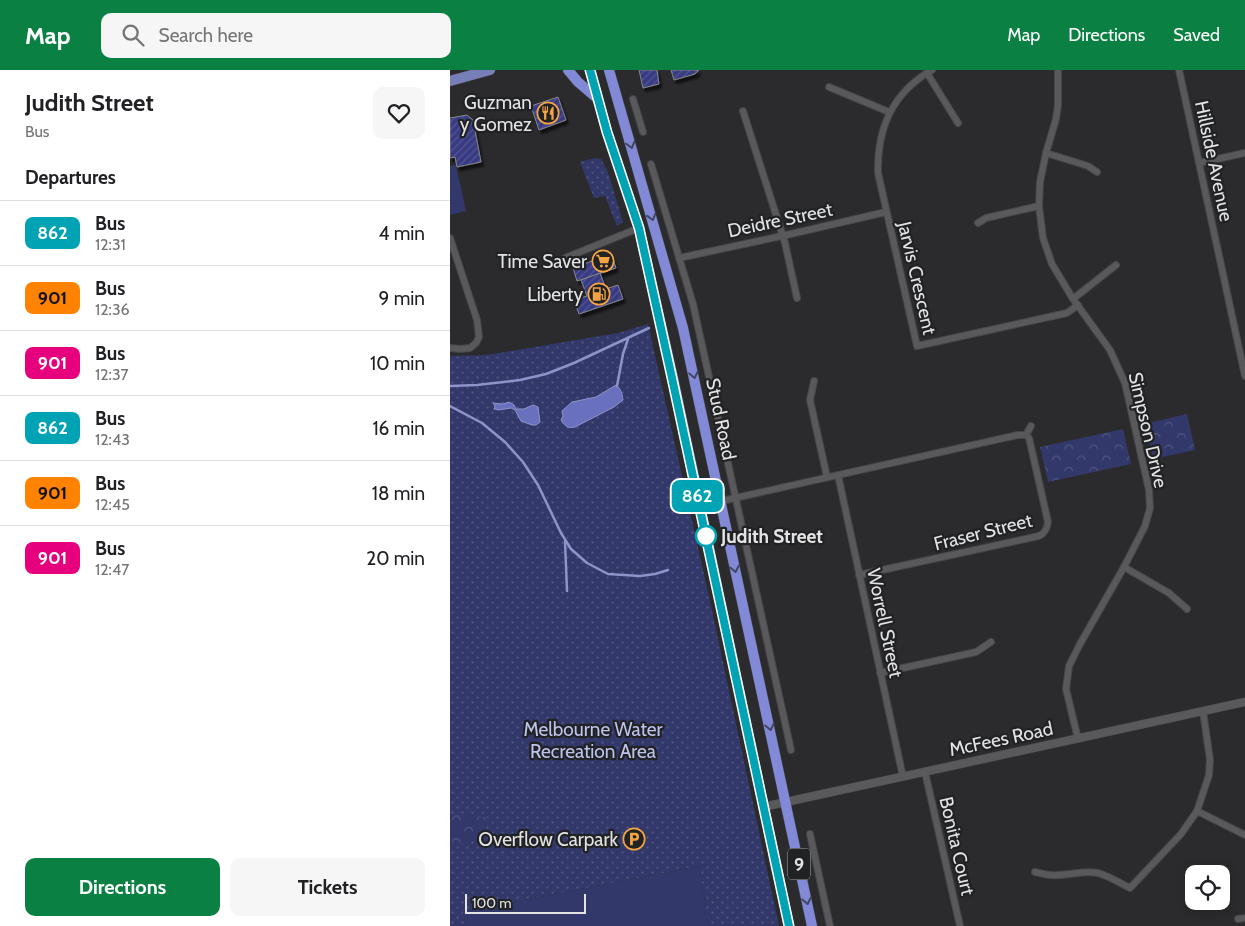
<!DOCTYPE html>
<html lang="en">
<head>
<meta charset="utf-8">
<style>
	body { margin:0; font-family:Cabin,sans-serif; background:#f6f6f6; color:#202124; height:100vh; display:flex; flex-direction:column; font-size:19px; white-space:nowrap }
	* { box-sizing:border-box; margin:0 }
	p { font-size:16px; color:#757577 }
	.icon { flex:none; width:28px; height:28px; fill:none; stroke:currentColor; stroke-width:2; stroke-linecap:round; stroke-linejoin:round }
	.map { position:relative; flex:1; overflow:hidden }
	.drawer { display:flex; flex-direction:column; background:#fff; width:450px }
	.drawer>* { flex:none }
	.badge { padding:0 10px; border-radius:8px; font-size:18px; line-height:32px }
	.buttons { position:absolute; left:735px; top:795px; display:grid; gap:10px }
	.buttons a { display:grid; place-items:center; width:45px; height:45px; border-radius:10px; background:#fff; box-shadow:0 2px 12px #0003; font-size:25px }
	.scale { position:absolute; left:15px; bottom:12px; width:121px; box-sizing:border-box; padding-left:5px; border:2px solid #e3e3e4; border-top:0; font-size:14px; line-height:18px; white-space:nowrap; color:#e3e3e4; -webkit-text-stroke:4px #212224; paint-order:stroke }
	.map>.badge { position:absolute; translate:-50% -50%; box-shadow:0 0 0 2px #fff }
	h2 { padding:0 25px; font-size:19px; line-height:45px }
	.round { display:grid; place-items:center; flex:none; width:52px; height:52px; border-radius:10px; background:#f6f6f6 }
	.summary { display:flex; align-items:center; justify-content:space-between; height:85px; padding:0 25px }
	h1 { font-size:24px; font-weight:800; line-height:38px }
	.cta { display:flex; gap:10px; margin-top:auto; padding:10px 25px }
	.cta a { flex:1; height:58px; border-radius:10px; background:#0b8043; color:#fff; font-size:20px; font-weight:800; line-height:58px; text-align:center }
	.cta a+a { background:#f6f6f6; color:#202124 }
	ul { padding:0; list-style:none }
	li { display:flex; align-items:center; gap:15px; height:65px; padding:0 25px; border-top:1px solid #e0e0e0 }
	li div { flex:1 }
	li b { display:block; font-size:19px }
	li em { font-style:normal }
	li .badge { min-width:55px; font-weight:700; text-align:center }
	header { display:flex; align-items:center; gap:30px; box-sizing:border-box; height:70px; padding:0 25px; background:#0b8043; color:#fff }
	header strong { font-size:24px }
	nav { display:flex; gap:28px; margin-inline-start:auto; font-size:18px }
	.search { width:350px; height:45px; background:#f6f6f6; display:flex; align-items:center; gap:12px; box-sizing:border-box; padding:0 18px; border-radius:10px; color:#757577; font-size:19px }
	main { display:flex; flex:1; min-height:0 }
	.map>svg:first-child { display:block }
</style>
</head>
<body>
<header>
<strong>Map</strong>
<div class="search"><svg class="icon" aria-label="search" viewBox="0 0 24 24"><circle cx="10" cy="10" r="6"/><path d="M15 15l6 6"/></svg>Search here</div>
<nav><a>Map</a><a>Directions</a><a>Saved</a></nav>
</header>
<main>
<section class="drawer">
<div class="summary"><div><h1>Judith Street</h1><p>Bus</p></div><a class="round"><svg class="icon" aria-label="heart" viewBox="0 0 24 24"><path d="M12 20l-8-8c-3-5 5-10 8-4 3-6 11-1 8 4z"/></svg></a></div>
<h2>Departures</h2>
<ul>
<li><span class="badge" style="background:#00a3b4;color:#fff">862</span><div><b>Bus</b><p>12:31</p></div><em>4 min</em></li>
<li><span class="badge" style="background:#ff8200;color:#111">901</span><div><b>Bus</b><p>12:36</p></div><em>9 min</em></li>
<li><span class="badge" style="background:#e6007e;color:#fff">901</span><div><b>Bus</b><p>12:37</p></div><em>10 min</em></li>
<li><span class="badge" style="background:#00a3b4;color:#fff">862</span><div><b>Bus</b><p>12:43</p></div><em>16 min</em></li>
<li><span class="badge" style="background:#ff8200;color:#111">901</span><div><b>Bus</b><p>12:45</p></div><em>18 min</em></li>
<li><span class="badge" style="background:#e6007e;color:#fff">901</span><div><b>Bus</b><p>12:47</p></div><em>20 min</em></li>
</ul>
<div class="cta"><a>Directions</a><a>Tickets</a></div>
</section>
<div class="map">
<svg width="795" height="856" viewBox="0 0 795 856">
	<defs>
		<pattern id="grass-dots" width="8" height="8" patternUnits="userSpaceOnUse" patternTransform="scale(1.25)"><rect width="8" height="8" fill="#33386a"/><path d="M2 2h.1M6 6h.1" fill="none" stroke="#50557f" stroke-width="1.8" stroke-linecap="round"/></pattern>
		<pattern id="park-crowns" width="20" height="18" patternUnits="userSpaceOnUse" patternTransform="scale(1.25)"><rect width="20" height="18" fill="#33386a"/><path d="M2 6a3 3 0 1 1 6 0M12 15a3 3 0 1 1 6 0" fill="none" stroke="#50557f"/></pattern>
		<pattern id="building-hatch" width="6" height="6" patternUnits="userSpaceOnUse" patternTransform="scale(1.25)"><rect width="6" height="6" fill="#373a82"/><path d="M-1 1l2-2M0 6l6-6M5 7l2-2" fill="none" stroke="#545694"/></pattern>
		<filter id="shadow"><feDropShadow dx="2.5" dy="4" stdDeviation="1" flood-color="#0009"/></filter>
	</defs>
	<rect width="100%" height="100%" fill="#2b2b2e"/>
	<!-- grass -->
	<g fill="url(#grass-dots)">
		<path d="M145 88 151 89 158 102 173 152 167 156 155 126 144 128 130 92Z"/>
		<path d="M198 254 260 531 329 856H259L249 796 13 842 16 856H0V286L37 285 168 263Z"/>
	</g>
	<!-- park -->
	<g fill="url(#park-crowns)">
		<path d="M737 344 745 380 703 389 695 354Z"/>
		<path d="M673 359 681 394 598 412 590 377Z"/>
		<path d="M12 744 38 748C33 765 19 777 0 773V745Z"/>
	</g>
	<!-- pitch -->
	<g fill="#33386a">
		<path d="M6 95 16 141 0 145V96Z"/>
		<path d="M249 796 259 856H16L13 842Z"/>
	</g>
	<!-- water -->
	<g fill="#6971bf" stroke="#8e93ca">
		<path d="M166 315C171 319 172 323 173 330L164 337 125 357C118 359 115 356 111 350L113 346 112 341 122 332 146 327Z"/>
		<path d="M59 332 64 335 66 339H74L83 335 88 337 90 352 86 355H82L71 351 65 340 61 338 49 340 44 339 45 336 43 333 53 334Z"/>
	</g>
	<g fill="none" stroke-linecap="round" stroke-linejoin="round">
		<!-- stream -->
		<g stroke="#8e93ca" stroke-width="2.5">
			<path d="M0 316 27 315 70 310 96 304 124 293 199 258"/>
			<path d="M167 316 173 284 178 269"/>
			<path d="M0 336 32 353 55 372 73 392 88 415 111 463 121 479 137 493 158 504 190 506 205 504 218 500"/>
			<path d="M115 471 117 521"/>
		</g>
	</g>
	<!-- building -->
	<g fill="url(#building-hatch)" stroke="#858689" filter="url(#shadow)">
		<path d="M189 0H207L209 14 193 18Z"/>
		<path d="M221 0H249L245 4 224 10Z"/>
		<path d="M108 27 116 50 89 60 81 36Z"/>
		<path d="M17 45 23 50 31 92 7 97 5 87 0 88V48Z"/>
		<path d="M161 184 166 198 127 211 123 198Z"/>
		<path d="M150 203 156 219 168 215 173 229 129 244 124 230 137 226 131 210Z"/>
	</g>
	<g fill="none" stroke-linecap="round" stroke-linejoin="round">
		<!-- minor casing -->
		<g stroke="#454647" stroke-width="8">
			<g id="minor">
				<path d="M482 0C442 23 427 58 428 103L467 276 617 243 628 235"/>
				<path d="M608 0V35L606 49 596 83 590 112 589 136 593 168 602 194 623 229 660 280 675 313 699 420 700 438 695 456 674 497 630 574 619 596 616 619 628 669"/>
				<path d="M729 0 795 306"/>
				<path d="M477 3 508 53"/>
				<path d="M379 17 439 42"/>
				<path d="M183 29 193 62"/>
				<path d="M293 41 335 173 347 228"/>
				<path d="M596 83 638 96 647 102"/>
				<path d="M749 93 795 83"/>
				<path d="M201 94 243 234 341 680"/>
				<path d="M528 153 536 148 589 136"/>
				<path d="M0 168 27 250 29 267 26 273 20 278 10 279 0 278"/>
				<path d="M115 188 189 158"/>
				<path d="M229 188 332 166 436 142"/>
				<path d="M623 229 666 195"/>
				<path d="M364 311 360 330 377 407"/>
				<path d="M576 365 581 356"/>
				<path d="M388 405 453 707"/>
				<path d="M249 436 568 365H576"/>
				<path d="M674 497 719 523 737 539"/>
				<path d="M409 505 589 466C595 463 597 459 598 452L580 372 579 368 576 365"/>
				<path d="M430 603 526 582 541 572"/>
				<path d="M475 702 510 856"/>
				<path d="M747 741 795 765"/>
				<path d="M360 764 380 856"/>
				<path d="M585 802C593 804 600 806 608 805 621 805 635 800 648 803 659 806 670 813 680 818L731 764 747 741 759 705 760 690 753 641"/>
				<path d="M788 849 795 848"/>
			</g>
		</g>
		<!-- tertiary casing -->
		<g stroke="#454647" stroke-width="9">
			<path id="tertiary" d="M313 737 795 632"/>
		</g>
		<!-- primary casing -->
		<g stroke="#454647" stroke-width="11">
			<path id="primary" d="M0 11 40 0"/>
		</g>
		<!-- trunk casing -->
		<g stroke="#454647" stroke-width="11">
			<g id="trunk">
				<path d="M118 0 128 12 148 29"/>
				<path d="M140 0 157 62 189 158 223 308 339 856"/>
				<path d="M159 0 233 258 362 856"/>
			</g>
		</g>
		<!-- minor -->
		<use href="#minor" stroke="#59595c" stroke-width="6"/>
		<!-- tertiary -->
		<use href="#tertiary" stroke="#59595c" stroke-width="8"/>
		<!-- primary -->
		<use href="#primary" stroke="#787eb8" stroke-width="10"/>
		<!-- trunk -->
		<use href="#trunk" stroke="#828ad7" stroke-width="10"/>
	</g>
	<!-- one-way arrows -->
	<defs><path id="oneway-chevron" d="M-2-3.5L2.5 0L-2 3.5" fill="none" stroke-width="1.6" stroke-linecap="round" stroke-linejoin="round" transform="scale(1.25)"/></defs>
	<g stroke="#434663">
		<use href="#oneway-chevron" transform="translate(181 75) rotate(75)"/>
		<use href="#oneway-chevron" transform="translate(202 147) rotate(73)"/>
		<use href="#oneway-chevron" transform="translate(244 305) rotate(78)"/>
		<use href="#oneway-chevron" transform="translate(285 499) rotate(78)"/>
		<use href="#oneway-chevron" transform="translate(320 657) rotate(78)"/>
		<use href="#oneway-chevron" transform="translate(357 831) rotate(78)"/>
	</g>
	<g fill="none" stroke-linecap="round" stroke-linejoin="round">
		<!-- line casing -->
		<g stroke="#fff" stroke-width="11">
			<path id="line" d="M140 0 157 62 189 158 222 308 339 856"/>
		</g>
		<!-- line -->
		<use href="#line" stroke="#00a3b4" stroke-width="8"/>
	</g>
	<!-- icons -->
	<defs>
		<g id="restaurant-ring" transform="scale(1.125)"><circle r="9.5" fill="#212224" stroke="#f4a444" stroke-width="1.5"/><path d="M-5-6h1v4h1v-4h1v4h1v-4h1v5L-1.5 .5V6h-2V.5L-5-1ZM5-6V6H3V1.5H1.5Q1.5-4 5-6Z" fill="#f4a444"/></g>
		<g id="supermarket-ring" transform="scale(1.125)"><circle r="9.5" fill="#212224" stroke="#f4a444" stroke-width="1.5"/><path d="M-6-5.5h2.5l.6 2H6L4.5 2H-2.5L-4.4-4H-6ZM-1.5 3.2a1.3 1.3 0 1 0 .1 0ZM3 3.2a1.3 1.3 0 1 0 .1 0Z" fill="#f4a444"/></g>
		<g id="fuel-ring" transform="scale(1.125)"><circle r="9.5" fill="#212224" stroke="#f4a444" stroke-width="1.5"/><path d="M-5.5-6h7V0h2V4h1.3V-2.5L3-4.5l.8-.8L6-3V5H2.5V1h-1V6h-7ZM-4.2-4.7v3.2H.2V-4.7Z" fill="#f4a444"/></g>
		<g id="parking-ring" transform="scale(1.125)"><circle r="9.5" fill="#212224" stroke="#f4a444" stroke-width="1.5"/><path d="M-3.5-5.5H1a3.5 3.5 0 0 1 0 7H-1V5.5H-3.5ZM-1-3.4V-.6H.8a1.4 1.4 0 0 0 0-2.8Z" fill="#f4a444"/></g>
	</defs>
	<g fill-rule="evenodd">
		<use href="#restaurant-ring" x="98" y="43"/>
		<use href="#supermarket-ring" x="153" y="191"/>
		<use href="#fuel-ring" x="149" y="224"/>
		<use href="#parking-ring" x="184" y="769"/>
	</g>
	<!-- markers -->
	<circle fill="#fff" stroke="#00a3b4" stroke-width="2.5" cx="256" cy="466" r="10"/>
	<g text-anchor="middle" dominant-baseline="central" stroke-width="4.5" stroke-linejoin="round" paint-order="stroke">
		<!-- shield labels -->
		<rect fill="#212224" stroke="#a9a9aa" stroke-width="1" x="338" y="778.5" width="22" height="31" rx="4"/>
		<g font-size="18" font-weight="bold" fill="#e3e3e4">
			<text x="349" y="794">9</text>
		</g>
		<!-- poi labels -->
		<g font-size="19" fill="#e3e3e4" stroke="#212224" text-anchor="end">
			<text x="82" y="32">Guzman<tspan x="82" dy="22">y Gomez</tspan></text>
			<text x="137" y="191">Time Saver</text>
			<text x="133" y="224">Liberty</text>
			<text x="168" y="769">Overflow Carpark</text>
		</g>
		<!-- street labels -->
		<g font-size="19" fill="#e3e3e4" stroke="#212224">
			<text transform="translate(764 91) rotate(78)">Hillside Avenue</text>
			<text transform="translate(330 150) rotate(-12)">Deidre Street</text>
			<text transform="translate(467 208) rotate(77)">Jarvis Crescent</text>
			<text transform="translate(271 349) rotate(78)">Stud Road</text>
			<text transform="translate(698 360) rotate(77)">Simpson Drive</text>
			<text transform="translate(533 462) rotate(-14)">Fraser Street</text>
			<text transform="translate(435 553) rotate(78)">Worrell Street</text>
			<text transform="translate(551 669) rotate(-12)">McFees Road</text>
			<text transform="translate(507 776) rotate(77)">Bonita Court</text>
		</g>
		<!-- stop labels -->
		<g font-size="19" font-weight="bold" fill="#e3e3e4" stroke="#212224" text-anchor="start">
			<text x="271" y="466">Judith Street</text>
		</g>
		<!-- park labels -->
		<g font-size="19" fill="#bcc3ed" stroke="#212224">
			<text x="143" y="659">Melbourne Water<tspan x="143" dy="22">Recreation Area</tspan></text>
		</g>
	</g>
</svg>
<div class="buttons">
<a><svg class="icon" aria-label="locate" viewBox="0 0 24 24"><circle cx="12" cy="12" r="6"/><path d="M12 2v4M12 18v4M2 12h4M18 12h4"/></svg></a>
</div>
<div class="scale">100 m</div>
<b class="badge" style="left:247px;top:426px;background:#00a3b4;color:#fff">862</b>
</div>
</main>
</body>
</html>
